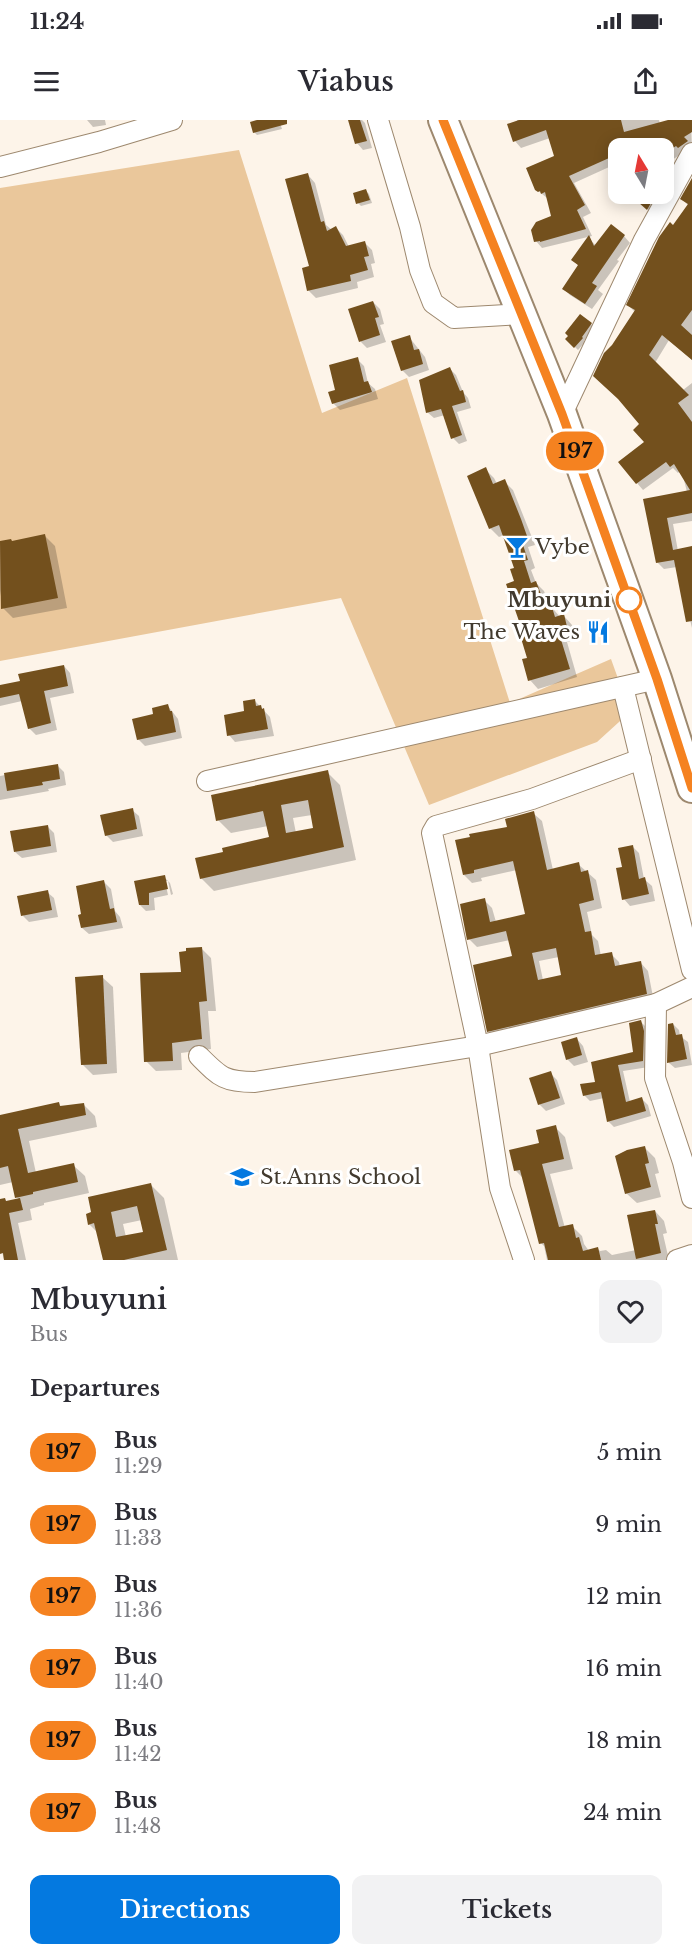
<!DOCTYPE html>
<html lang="en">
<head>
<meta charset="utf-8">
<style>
	body { margin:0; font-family:"Libre Baskerville",serif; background:#f2f2f3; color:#2b2b33; height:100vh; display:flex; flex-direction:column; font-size:22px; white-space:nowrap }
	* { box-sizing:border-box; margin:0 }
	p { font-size:20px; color:#7c7c81 }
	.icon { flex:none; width:33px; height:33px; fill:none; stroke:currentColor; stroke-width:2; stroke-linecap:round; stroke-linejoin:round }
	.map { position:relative; height:1140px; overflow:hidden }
	.sheet { display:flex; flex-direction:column; background:#fff; flex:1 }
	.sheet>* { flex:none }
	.badge { padding:0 12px; border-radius:20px; font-size:21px; line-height:39px }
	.needle { width:39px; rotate:350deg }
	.controls { position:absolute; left:608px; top:18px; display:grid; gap:12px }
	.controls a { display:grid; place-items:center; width:66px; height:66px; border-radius:12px; background:#fff; box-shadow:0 3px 15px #0003; font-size:30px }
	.map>.badge { position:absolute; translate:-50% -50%; box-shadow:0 0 0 3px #fff }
	h2 { padding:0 30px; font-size:22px; line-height:54px }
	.round { display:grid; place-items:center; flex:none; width:63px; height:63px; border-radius:12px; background:#f2f2f3 }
	.overview { display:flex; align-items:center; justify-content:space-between; height:102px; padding:0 30px }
	h1 { font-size:28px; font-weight:600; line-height:45px }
	.button { display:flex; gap:12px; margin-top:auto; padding:12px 30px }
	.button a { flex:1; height:69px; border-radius:12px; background:#0479e0; color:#fff; font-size:24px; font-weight:600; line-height:69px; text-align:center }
	.button a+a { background:#f2f2f3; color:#2b2b33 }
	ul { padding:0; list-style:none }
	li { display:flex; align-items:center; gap:18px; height:72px; padding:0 30px }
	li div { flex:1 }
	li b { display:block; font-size:22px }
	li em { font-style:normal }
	li .badge { min-width:66px; font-weight:700; text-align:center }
	.status { display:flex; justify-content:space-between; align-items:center; height:42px; padding:0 30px; background:#fff; direction:ltr }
	.status svg { height:16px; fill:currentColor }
	header { display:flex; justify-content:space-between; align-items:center; height:78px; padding:0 30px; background:#fff; font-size:27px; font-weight:600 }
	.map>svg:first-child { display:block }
</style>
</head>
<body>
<div class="status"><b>11:24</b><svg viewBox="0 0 49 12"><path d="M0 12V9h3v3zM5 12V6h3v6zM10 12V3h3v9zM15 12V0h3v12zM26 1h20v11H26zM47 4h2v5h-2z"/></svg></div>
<header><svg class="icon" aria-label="menu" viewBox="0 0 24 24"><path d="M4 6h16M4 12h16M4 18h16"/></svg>Viabus<svg class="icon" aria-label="share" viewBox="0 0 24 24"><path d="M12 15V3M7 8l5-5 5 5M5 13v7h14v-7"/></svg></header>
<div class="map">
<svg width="692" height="1140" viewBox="0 0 692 1140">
	<rect width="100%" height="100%" fill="#fdf4e9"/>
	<!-- green -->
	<path fill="#eac79b" d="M239 30 322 293 407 258 510 583 611 539 630 592 597 622 429 685 341 478 0 541V68Z"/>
	<!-- shadow -->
	<g fill="#0003" fill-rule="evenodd">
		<path d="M87 0H105L106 5 93 7Z"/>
		<path d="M263 0H279L282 9 257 15 254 12Z"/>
		<path d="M349 0H362L365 3 372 28 363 30 357 23Z"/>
		<path d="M517 0H659L660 4 673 0H691L692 30 684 32 669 42 663 35V28H659L657 25 650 28H618V43L574 63 591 93 583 97 592 116 542 128 536 121 553 97 547 78 536 69 556 36 550 18 521 28 515 21Z"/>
		<path d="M308 55 315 63 326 105 332 110 336 108 343 115 349 127 365 123 372 130 375 143 371 144 374 157 357 162 358 168 316 178 309 171 303 149 311 147Z"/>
		<path d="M692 61V240L669 220 655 243 683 270 692 263V401L673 404 678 431 692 428V508L677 447 664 449 657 442 645 380 687 372 683 356 680 351 678 353 673 348 643 370 637 363 646 322 641 304 613 226 635 192 628 185 674 107 689 86 682 79Z"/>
		<path d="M366 71 369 74 372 83 361 86 358 83Z"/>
		<path d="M638 74H659L650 91 635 77Z"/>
		<path d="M624 116 630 123 617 140 619 141 598 170 603 174 592 189 570 175 564 169 579 146 573 140 589 118 596 126Z"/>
		<path d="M373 182 380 189 384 204 380 205 386 222 367 228 361 222 350 190Z"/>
		<path d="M591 204 594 207 584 221 585 222 578 230 567 219Z"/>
		<path d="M409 217 425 237 429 250 409 257 402 250Z"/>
		<path d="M357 239 364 246 368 263 375 269 378 279 340 290 333 283 337 271Z"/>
		<path d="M450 249 456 255 463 272 468 278 471 288 457 292 467 321 459 324 453 318 445 295 434 298 427 292Z"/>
		<path d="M485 349 494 358 497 364 504 361 513 370 535 425 528 427 535 448 531 450 536 463 544 471 549 484 560 497 564 496 572 505 576 520 567 522 577 557 538 569 530 560 529 539 522 505 516 449 504 415 499 417 490 408Z"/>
		<path d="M45 416 55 426 67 488 13 498 3 488 0 470V422L11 421 13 423Z"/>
		<path d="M64 546 70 553 74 573 50 578 57 610 36 615 29 608 22 581 0 586V567L22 562Z"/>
		<path d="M255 581 270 597 274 616 235 622 229 615Z"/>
		<path d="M168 586 178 599 182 618 145 626 138 619 155 595Z"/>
		<path d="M57 645 64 652 66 665 48 669 49 671 0 680V656Z"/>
		<path d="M327 652 340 665 356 740 214 771 201 758 225 733 271 719 268 706 231 713 218 700ZM312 695 315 709 296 713 293 698Z"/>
		<path d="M132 690 139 696 143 716 113 722 106 715Z"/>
		<path d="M533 693 542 701 553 750 578 744 596 760 602 788 587 792 592 815 598 821 601 836 611 834 619 842 620 847 640 842 648 851 654 882 497 919 489 911 514 837 510 820 477 827 469 819 484 780 492 788 496 802 527 795 517 750 481 758 482 761 472 763 464 755 509 708ZM559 837 563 856 543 860 539 841Z"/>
		<path d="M47 706 54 713 57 732 22 738 15 732Z"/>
		<path d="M632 726 639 733 644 759 652 766 655 781 630 786 624 779V748Z"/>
		<path d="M164 757 170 763 173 774 171 775 168 761H165L168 775 154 778 155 790 146 791 140 785 135 763Z"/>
		<path d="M104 762 111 769 115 791 120 797 123 808 89 814 82 808Z"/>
		<path d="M47 772 54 778 58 797 29 802 23 796Z"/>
		<path d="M201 828 211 838 216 891H208L211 929 181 933 182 950 156 951 146 941 182 853Z"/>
		<path d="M102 857 113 867 117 953 93 955 82 944Z"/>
		<path d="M641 902 646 907 649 947 623 951 630 982 642 979 648 985 651 996 614 1007 608 1001 604 978 590 981 584 975 597 963 592 943 635 933Z"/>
		<path d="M673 904 679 910 680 916 688 922 692 945 675 948 669 943Z"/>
		<path d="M577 919 583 926 588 942 574 946 567 939Z"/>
		<path d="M550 953 557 960 565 984 546 991 539 984Z"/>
		<path d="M59 984 62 988 84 985 95 996 97 1007 29 1021 36 1053 73 1045 85 1056 89 1073 44 1083V1085L30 1089 32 1100 18 1103 26 1140H4L0 1122V1084L19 1080 17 1077 13 1062 0 1065V997Z"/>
		<path d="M555 1007 565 1017 573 1049 550 1054 565 1108 572 1106 582 1116 584 1124 589 1131 598 1129 600 1131 606 1130 612 1135 636 1130 655 1091 664 1101 667 1113 663 1114 669 1140H547L544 1126 541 1123 524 1059 515 1050Z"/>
		<path d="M644 1027 655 1038 659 1053 655 1054 661 1077 637 1083 626 1073Z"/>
		<path d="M151 1065 164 1078 178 1140H105L98 1113 89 1104ZM142 1100 144 1113 126 1117 123 1104Z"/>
	</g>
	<!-- building -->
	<g fill="#73501d" fill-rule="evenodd">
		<path d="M257 0H287V4L253 13 250 2Z"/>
		<path d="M348 0H360L367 21 355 24Z"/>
		<path d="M519 0H621L624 12 668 0H692V12L684 17 688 21 678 28 676 26 663 35V28H657L651 18 629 28H618V34L569 56 585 85 577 90 586 109 540 122V121L534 122 531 110 536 102 551 96 545 72 541 74 540 71 538 72 535 70 526 48 554 36 546 10 513 22 507 4Z"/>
		<path d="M308 53 321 102 324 101 327 111 336 106 346 126 365 121 369 136 364 137 368 150 350 155 351 161 307 171 302 148 309 146 285 59Z"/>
		<path d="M692 58V190L681 205 692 215V240L662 215 649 235 689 275 678 283 692 302V393L667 398 673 430 692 426V501L686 502 674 440 656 443 643 379 690 370 674 344 670 347 666 342 636 364 618 342 644 322 633 310 639 304 618 279 593 256 604 233 612 225 635 190 626 185 659 117 670 102 673 105 688 84 680 79Z"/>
		<path d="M366 69 370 80 356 84 353 73Z"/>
		<path d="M629 74H656L647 90Z"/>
		<path d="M611 104 625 115 592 163 597 166 585 184 562 169 578 145 571 140 589 115 594 126Z"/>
		<path d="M373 181 379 197 375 198 380 215 359 222 348 189Z"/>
		<path d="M580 194 592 203 582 217 583 218 574 228 565 219 568 216 565 213Z"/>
		<path d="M410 215 414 230 419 229 423 244 401 251 391 221Z"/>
		<path d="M358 237 364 262 368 261 372 272 332 284 328 272 335 270 329 245Z"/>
		<path d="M450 247 460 271 463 270 466 282 452 286 462 315 451 319 441 289 426 293 419 260Z"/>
		<path d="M486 347 493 364 505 359 521 399 527 416 521 419 528 440 524 441 531 463 536 461 542 477 543 476 547 485 551 484 555 497 564 494 568 511 559 513 570 549 528 561 522 539 527 538 517 505 520 504 506 464 514 461 510 449 514 448 499 405 489 409 467 356Z"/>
		<path d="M45 414 58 478 1 489 0 421 11 419 12 421Z"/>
		<path d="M64 545 68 566 44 571 51 603 28 609 19 574 0 578V565L20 561 18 554Z"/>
		<path d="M255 579 256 586 261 585 262 589 264 588 268 609 227 616 224 595 244 591 243 581Z"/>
		<path d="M168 584 170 591H172L176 612 137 620 132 599 153 594 152 588Z"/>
		<path d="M58 644 60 659 42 662 43 665 7 671 4 653Z"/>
		<path d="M328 650 344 727 200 759 195 738 223 732 222 728 269 717 263 691 216 701 211 675ZM308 680 313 708 286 713 281 685Z"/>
		<path d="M133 688 137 709 105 716 100 695Z"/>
		<path d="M534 691 547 750 579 742 581 752 588 750 594 780 579 784 585 812 591 811 595 835 612 832 615 846 641 841 647 874 487 912 473 845 512 836 506 811 467 820 460 784 485 778 490 802 525 794 513 741 474 750V753L463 755 455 720 470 717 469 714 507 707 505 699ZM556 828 561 855 538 860 532 833Z"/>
		<path d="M48 705 51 726 14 732 10 711Z"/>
		<path d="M633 725 639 759 645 757 649 774 622 780 616 748 622 747 618 728Z"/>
		<path d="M165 755 168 769 149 773V785H139L134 761Z"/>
		<path d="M104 760 110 789 114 788 117 802 81 808 78 795 81 794 76 766Z"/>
		<path d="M48 770 52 790 21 796 17 776Z"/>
		<path d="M202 827 207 881 199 882 202 919 172 923 173 941 144 942 140 853 181 852 179 832 186 831V828Z"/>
		<path d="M103 855 107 944 81 945 75 857Z"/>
		<path d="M641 900 644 911 643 941 618 945 626 982 642 977 646 991 607 1002 601 972 583 976 580 964 595 962 591 942 633 932 629 903Z"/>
		<path d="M673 903 676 915 682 914 687 939 667 943 668 904Z"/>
		<path d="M577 917 582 935 566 940 561 922Z"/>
		<path d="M551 951 560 978 538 985 529 958Z"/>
		<path d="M59 982 60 986 84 983 86 995 18 1009 28 1053 74 1043 78 1062 33 1072V1074L15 1078 8 1046 0 1048V995Z"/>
		<path d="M556 1005 564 1039 542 1044 559 1107 573 1104 576 1118 579 1117 583 1131 598 1127 601 1140H548L544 1123 539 1124 520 1050 514 1051 509 1030 539 1023 536 1010Z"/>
		<path d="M645 1026 649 1043 645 1044 651 1067 625 1074 615 1036 627 1030Z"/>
		<path d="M151 1063 167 1130 124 1140H103L94 1103 88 1105 86 1094 91 1092 88 1077ZM137 1086 143 1112 116 1117 111 1092Z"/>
		<path d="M5 1078 6 1081 20 1078 23 1090 9 1093 18 1140H4L3 1133 0 1134V1079Z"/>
		<path d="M655 1090 658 1104H655L661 1133 636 1139 627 1095Z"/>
	</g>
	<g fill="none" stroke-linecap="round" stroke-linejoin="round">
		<!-- minor casing -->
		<g stroke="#9d886e" stroke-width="22">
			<g id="minor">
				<path d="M378 0 410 107 420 150 433 183 454 198 522 194"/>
				<path d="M0 47 99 22 172 0"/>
				<path d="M562 294 644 120 692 33"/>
				<path d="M623 567 692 850"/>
				<path d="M207 661 657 559"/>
				<path d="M656 884 655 958 683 1042 692 1078"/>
				<path d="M199 936C220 957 224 962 255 962L478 926 656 884 692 867"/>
				<path d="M524 1140 500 1068 478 926 432 713 436 706 532 679 641 639"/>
				<path d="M677 1140 692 1135"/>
			</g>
		</g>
		<!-- highway casing -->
		<g stroke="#9d886e" stroke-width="32">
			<path id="highway" d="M443 0 562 294 657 559 692 668"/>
		</g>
		<!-- minor -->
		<use href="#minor" stroke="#fff" stroke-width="20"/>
		<!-- highway -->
		<use href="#highway" stroke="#fff" stroke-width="28"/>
	</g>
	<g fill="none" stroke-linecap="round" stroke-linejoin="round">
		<!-- line casing -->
		<g stroke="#fff" stroke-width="14">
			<path id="line" d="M443 0 562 294 657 559 692 668"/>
		</g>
		<!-- line -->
		<use href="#line" stroke="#f58220" stroke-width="9"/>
	</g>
	<!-- icons -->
	<defs>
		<g id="bar-bare" transform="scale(1.8)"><path d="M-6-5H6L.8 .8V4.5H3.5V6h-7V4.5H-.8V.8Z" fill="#0479e0" stroke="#fff" stroke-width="2.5" paint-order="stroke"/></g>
		<g id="restaurant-bare" transform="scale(1.8)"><path d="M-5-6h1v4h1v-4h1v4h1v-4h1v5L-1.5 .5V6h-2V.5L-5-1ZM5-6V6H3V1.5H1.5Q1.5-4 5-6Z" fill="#0479e0" stroke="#fff" stroke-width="2.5" paint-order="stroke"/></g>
		<g id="school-bare" transform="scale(1.8)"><path d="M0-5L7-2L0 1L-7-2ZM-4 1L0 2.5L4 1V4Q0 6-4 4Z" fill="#0479e0" stroke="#fff" stroke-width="2.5" paint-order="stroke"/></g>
	</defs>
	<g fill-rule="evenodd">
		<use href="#bar-bare" x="517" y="427"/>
		<use href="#restaurant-bare" x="598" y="512"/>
		<use href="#school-bare" x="242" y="1057"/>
	</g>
	<!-- markers -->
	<circle fill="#fff" stroke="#f58220" stroke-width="3" cx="629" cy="480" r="12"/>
	<g text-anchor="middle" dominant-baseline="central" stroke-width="6" stroke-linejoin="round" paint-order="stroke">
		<!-- poi labels -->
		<g font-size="21" fill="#423a2e" stroke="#fff" text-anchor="start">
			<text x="535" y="427">Vybe</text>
			<text x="580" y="512" text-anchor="end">The Waves</text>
			<text x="260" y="1057">St.Anns School</text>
		</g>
		<!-- stop labels -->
		<g font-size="21" font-weight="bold" fill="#423a2e" stroke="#fff" text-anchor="end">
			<text x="611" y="480">Mbuyuni</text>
		</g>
	</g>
</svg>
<div class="controls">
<a><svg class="needle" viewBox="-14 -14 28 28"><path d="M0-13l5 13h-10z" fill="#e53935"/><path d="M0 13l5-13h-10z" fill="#7c7c81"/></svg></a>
</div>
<b class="badge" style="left:575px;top:331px;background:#f58220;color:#111">197</b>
</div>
<section class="sheet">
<div class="overview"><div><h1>Mbuyuni</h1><p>Bus</p></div><a class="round"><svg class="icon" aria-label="heart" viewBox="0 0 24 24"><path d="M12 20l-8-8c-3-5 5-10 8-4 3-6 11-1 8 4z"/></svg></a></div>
<h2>Departures</h2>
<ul>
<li><span class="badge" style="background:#f58220;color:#111">197</span><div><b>Bus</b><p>11:29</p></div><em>5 min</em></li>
<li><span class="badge" style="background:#f58220;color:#111">197</span><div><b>Bus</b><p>11:33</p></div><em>9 min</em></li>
<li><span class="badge" style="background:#f58220;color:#111">197</span><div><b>Bus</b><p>11:36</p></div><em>12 min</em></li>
<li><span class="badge" style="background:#f58220;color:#111">197</span><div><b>Bus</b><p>11:40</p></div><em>16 min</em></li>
<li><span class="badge" style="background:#f58220;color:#111">197</span><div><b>Bus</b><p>11:42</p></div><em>18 min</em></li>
<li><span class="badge" style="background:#f58220;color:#111">197</span><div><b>Bus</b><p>11:48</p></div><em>24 min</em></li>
</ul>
<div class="button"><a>Directions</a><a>Tickets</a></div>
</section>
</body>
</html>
